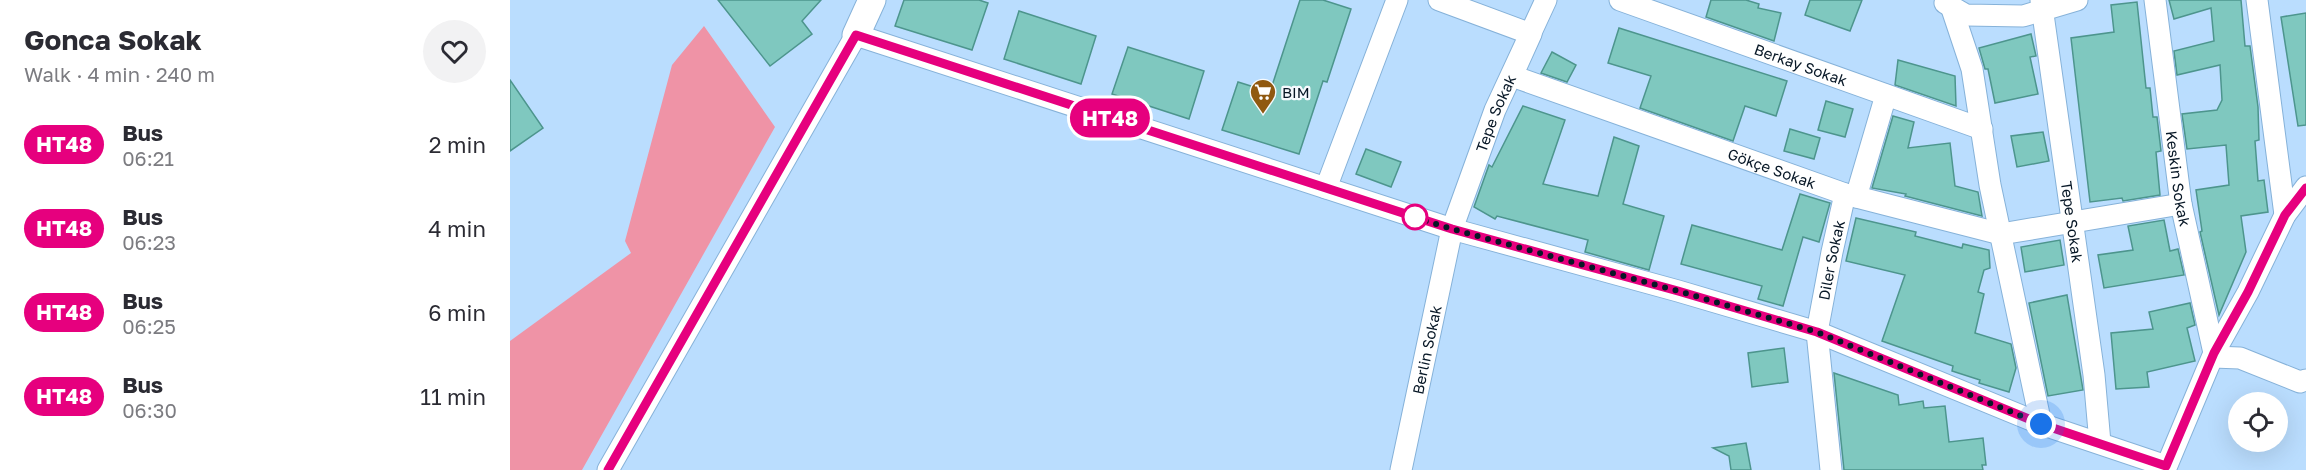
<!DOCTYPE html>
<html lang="en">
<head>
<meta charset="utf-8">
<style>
	body { margin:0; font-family:"Golos Text",sans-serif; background:#f2f2f3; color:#2b2b33; height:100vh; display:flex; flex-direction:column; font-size:22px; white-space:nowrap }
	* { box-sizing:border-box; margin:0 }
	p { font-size:20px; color:#7c7c81 }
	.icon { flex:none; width:33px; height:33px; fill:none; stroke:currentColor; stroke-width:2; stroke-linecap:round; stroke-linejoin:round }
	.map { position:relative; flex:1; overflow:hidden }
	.panel { display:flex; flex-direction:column; background:#fff; width:510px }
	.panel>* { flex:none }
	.badge { padding:0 12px; border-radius:20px; font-size:21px; line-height:39px }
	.buttons { position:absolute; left:1718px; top:392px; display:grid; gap:12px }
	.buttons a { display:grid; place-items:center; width:60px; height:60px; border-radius:50%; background:#fff; box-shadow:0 6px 24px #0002; font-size:30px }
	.you { position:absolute; width:30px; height:30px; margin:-15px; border:4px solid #fff; border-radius:50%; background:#1a73e8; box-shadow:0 0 0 9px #1a73e833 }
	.map>.badge { position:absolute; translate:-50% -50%; box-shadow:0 0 0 3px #fff }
	.round { display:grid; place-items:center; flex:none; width:63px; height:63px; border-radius:32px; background:#f2f2f3 }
	.summary { display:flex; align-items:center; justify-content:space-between; height:102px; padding:0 24px }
	h1 { font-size:28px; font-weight:700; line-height:45px }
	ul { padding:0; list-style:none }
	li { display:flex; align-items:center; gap:18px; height:84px; padding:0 24px }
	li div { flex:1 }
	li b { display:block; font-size:22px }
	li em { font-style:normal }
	li .badge { min-width:66px; font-weight:700; text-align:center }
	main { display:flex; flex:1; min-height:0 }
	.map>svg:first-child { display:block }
</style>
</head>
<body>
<main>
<section class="panel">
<div class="summary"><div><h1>Gonca Sokak</h1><p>Walk · 4 min · 240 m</p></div><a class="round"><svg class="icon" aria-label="heart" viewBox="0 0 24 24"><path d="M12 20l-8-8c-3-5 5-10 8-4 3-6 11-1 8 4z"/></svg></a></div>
<ul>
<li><span class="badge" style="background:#e6007e;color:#fff">HT48</span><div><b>Bus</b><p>06:21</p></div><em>2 min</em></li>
<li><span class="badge" style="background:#e6007e;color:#fff">HT48</span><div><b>Bus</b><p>06:23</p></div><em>4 min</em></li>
<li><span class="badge" style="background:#e6007e;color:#fff">HT48</span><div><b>Bus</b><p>06:25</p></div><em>6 min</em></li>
<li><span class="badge" style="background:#e6007e;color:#fff">HT48</span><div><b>Bus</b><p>06:30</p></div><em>11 min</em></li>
</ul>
</section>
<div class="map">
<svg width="1796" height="470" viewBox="0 0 1796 470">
	<rect width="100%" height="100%" fill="#baddfe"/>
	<!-- green -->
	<path fill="#ef93a6" d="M194 26 265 127 72 470H0V341L121 253 115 241 162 65Z"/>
	<!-- building -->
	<g fill="#7fc8bf" stroke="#4d958d" stroke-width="1.5">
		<path d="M208 0H311L292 21 302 34 260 66Z"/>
		<path d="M394 0H469L478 3 462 50 385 26Z"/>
		<path d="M790 0H813L841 9 817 82 813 81 789 154 712 130 728 82 760 92Z"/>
		<path d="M1201 0H1236L1249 4 1248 8 1271 13 1264 41 1196 17Z"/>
		<path d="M1300 0H1352L1340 31 1295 15Z"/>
		<path d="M1659 0H1731L1735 46H1740L1748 107 1749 140 1745 141 1748 181 1754 180 1758 212 1731 216 1736 252 1709 315 1690 232 1692 231 1686 190 1719 185 1716 145 1677 149 1672 114 1707 110 1712 100 1710 65 1667 75 1664 51 1704 41 1701 8 1664 19Z"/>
		<path d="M1627 2 1636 88H1640L1643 117H1647L1651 151 1646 152 1650 195 1613 201 1612 198 1580 202 1561 38 1604 32 1601 5Z"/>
		<path d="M509 11 586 36 571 84 494 59Z"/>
		<path d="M1796 13V125L1788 126 1771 17Z"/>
		<path d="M1109 28 1277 81 1266 116 1235 106 1223 141 1130 108 1141 76 1098 63Z"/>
		<path d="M1521 34 1526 56 1520 57 1528 94 1485 103 1478 69H1475L1469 48Z"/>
		<path d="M618 47 694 71 679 119 602 94Z"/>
		<path d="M1042 52 1066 65 1057 82 1031 73Z"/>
		<path d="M1388 60 1445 76 1446 106 1385 85Z"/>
		<path d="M0 80 33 128 0 151Z"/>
		<path d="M1316 101 1343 109 1335 137 1308 130Z"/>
		<path d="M1013 106 1055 120 1033 184 1088 196 1104 137 1129 146 1113 204 1154 216 1139 270 1075 252 1078 240 987 216 985 219 964 207 979 165 982 167Z"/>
		<path d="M1383 116 1404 122 1398 148 1440 143 1445 186 1468 192 1472 216 1395 196 1396 194 1362 188Z"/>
		<path d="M1280 129 1310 138 1304 159 1274 151Z"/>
		<path d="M1533 132 1539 161 1507 167 1501 136Z"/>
		<path d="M856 149 891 162 881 187 846 174Z"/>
		<path d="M1290 194 1320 203 1309 242 1293 237 1273 306 1248 299 1252 286 1171 264 1182 225 1272 250Z"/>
		<path d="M1346 218 1406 232 1405 236 1452 248 1453 244 1479 250 1480 268 1474 270 1468 292 1474 294 1465 333 1501 344 1506 368 1499 392 1469 383 1470 380 1442 371 1443 366 1372 341 1395 275 1336 261Z"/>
		<path d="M1654 220 1660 251 1668 249 1674 275 1594 288 1588 255 1623 250 1618 226Z"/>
		<path d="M1550 240 1554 265 1515 272 1511 247Z"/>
		<path d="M1557 295 1573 390 1538 396 1519 303Z"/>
		<path d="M1680 303 1685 325 1677 328 1685 361 1637 372 1639 387 1606 389 1601 333 1643 329 1639 312Z"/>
		<path d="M1274 348 1278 382 1242 387 1238 353Z"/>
		<path d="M1324 373 1388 395 1389 405 1413 401 1414 408 1435 406 1439 442 1473 438 1476 465H1472L1473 470H1334Z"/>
		<path d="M1236 443 1241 470H1221L1219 456 1203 448Z"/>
	</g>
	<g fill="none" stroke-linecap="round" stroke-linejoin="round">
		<!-- minor casing -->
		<g stroke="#86b2d9" stroke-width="23">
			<g id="minor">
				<path id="s1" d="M929 0 1021 34 1002 76 1335 194 1491 234 1671 204"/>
				<path id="s2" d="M1110 0 1472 129"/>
				<path id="s3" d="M1531 0 1584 375 1590 443"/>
				<path id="s4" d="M1645 0 1671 204 1704 353"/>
				<path d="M1747 0 1775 215"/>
				<path d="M1435 3 1456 15 1513 16 1567 0"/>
				<path d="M1441 6 1462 69 1480 185 1531 424"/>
				<path d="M816 188 887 0"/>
				<path d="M1346 197 1376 95"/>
				<path d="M1703 357 1730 358 1790 382 1796 380"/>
				<path d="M98 470 346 35 942 229 1168 291 1307 332 1531 424 1656 466"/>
				<path id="s5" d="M891 470 942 229 985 110 1036 0"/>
				<path id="s6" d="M1321 470 1307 332 1322 252 1335 194"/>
				<path d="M1655 470 1704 353 1738 292 1775 215 1796 187"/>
			</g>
		</g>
		<!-- tertiary casing -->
		<g stroke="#86b2d9" stroke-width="29">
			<path id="tertiary" d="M346 35 362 0"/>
		</g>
		<!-- minor -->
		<use href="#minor" stroke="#fff" stroke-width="21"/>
		<!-- tertiary -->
		<use href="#tertiary" stroke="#fff" stroke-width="27"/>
	</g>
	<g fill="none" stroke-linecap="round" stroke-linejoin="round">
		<!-- line casing -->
		<g stroke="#fff" stroke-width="14">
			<path id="line" d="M98 470 346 35 942 229 1168 291 1307 332 1531 424 1656 466 1704 353 1738 292 1775 215 1796 188"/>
		</g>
		<!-- line -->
		<use href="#line" stroke="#e6007e" stroke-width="9"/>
		<!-- walk -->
		<path stroke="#071726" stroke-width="6" stroke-dasharray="0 10.8" d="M905 217 900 216 942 229 1168 291 1307 332 1531 424"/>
	</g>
	<!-- icons -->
	<defs>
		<g id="supermarket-pin" transform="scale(1.35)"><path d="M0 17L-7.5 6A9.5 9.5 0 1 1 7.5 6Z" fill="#905910" stroke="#f6fafe"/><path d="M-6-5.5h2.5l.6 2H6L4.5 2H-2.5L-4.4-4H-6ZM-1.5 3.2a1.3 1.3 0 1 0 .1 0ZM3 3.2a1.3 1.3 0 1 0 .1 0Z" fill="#fff"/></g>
	</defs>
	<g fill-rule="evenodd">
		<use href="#supermarket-pin" x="753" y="92"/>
	</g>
	<!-- markers -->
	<circle fill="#fff" stroke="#e6007e" stroke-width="3" cx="905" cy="217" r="12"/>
	<g text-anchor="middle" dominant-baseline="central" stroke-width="4.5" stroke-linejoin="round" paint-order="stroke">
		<!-- street labels -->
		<g font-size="15" fill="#071726" stroke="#f6fafe">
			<text stroke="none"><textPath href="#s2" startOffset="192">Berkay Sokak</textPath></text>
			<text stroke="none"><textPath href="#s5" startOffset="370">Tepe Sokak</textPath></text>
			<text stroke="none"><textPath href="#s1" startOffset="420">Gökçe Sokak</textPath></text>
			<text stroke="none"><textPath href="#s4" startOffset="180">Keskin Sokak</textPath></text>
			<text stroke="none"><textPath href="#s3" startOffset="224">Tepe Sokak</textPath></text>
			<text stroke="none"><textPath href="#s6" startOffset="212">Diler Sokak</textPath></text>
			<text stroke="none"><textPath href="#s5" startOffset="123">Berlin Sokak</textPath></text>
		</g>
		<!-- poi labels -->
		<g font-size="15" fill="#071726" stroke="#f6fafe" text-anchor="start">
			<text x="772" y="92">BIM</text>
		</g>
	</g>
</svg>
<div class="buttons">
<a><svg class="icon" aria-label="locate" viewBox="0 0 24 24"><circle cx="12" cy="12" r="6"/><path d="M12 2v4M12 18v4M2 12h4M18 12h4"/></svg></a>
</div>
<div class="you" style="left:1531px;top:424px"></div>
<b class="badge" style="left:600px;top:118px;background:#e6007e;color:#fff">HT48</b>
</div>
</main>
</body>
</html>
